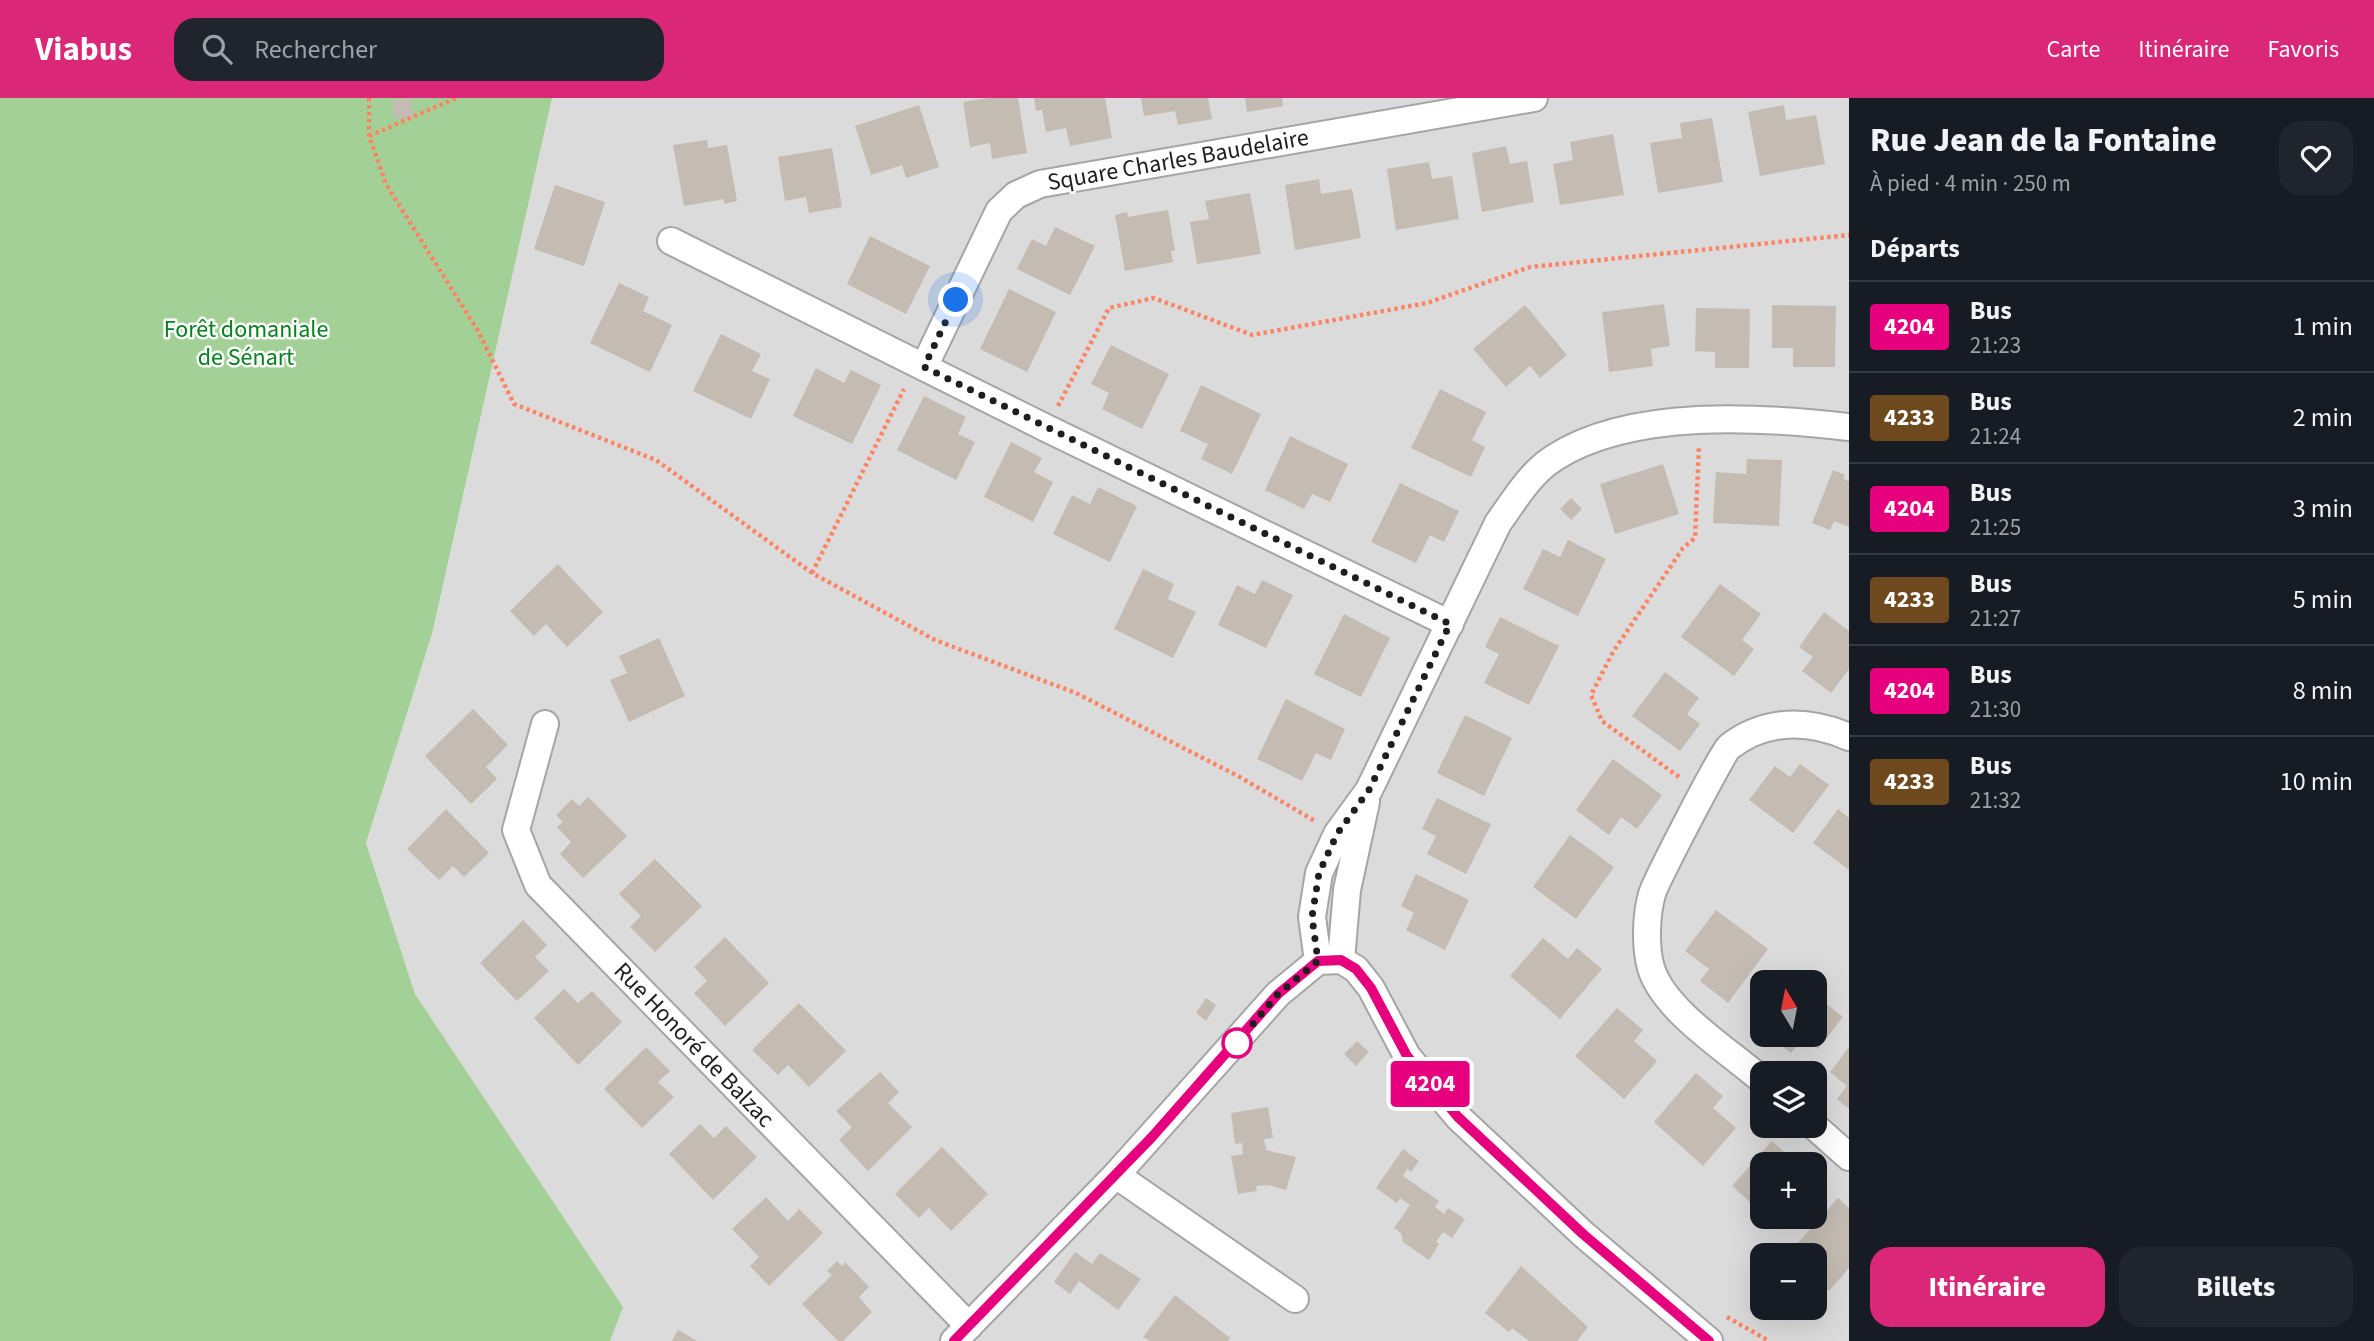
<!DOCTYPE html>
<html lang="fr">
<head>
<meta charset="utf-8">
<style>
	body { margin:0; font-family:"Source Sans 3",sans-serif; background:#20242c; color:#f1f3f6; height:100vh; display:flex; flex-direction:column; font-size:26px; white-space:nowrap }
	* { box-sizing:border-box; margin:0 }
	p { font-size:23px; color:#9ea1a6 }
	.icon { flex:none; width:38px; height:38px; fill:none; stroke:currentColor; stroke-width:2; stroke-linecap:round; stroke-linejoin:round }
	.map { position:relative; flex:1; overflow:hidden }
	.panel { display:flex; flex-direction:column; background:#171b24; width:525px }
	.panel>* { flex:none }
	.badge { padding:0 14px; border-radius:5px; font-size:24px; line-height:46px }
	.needle { width:46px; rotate:350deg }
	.fabs { position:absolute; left:1750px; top:872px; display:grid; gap:14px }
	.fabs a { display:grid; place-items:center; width:77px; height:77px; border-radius:14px; background:#171b24; box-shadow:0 7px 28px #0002; font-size:35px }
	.you { position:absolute; width:35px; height:35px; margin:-18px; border:5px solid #fff; border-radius:50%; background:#1a73e8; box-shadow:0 0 0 10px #1a73e833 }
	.map>.badge { position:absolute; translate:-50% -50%; box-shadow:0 0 0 4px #fff }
	h2 { padding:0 21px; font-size:26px; line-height:63px }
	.round { display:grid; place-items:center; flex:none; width:74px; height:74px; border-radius:21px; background:#20242c }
	.headline { display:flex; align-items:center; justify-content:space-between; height:119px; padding:0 21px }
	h1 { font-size:33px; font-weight:800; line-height:52px }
	.action { display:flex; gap:14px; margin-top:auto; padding:14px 21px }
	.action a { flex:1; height:80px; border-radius:21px; background:#db2777; color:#fff; font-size:28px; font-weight:800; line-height:80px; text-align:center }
	.action a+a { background:#20242c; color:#f1f3f6 }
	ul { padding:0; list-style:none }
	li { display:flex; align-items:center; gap:21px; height:91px; padding:0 21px; border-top:2px solid #363941 }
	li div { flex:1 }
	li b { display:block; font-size:26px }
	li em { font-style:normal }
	li .badge { min-width:77px; font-weight:700; text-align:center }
	header { display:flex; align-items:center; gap:42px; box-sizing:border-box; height:98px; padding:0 35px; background:#db2777; color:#fff }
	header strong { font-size:33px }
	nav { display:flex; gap:38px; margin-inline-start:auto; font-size:24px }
	.search { width:490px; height:63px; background:#20242c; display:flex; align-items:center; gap:18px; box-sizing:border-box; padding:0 24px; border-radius:21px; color:#9ea1a6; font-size:26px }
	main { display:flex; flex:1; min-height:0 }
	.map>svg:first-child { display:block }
</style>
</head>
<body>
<header>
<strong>Viabus</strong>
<div class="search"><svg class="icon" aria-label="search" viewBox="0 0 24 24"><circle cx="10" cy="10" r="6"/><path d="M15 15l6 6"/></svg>Rechercher</div>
<nav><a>Carte</a><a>Itinéraire</a><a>Favoris</a></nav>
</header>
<main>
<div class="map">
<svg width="1849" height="1243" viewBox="0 0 1849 1243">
	<rect width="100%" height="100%" fill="#efede4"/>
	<!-- residential -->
	<path fill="#dcdbdb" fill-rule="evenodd" d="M552 0H1849V1243H610L622 1209 415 896 366 745 432 536ZM1762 884H1815V936H1762ZM1762 975H1815V1027H1762ZM1762 1066H1815V1118H1762ZM1762 1157H1815V1209H1762Z"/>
	<!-- forest -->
	<path fill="#a2d097" d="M0 0H552L432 536 366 745 415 896 623 1209 610 1243H0Z"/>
	<!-- building -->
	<g fill="#c4bcb3">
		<path d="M411 0 413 20 394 21 392 2Z"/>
		<path d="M988 0H1018L1027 55 992 61 990 45 970 49 963 4Z"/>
		<path d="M1034 0H1105L1112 40 1070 48 1066 30 1046 34 1042 12 1036 13Z"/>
		<path d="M1141 0H1208L1212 21 1178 27 1175 13 1144 18Z"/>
		<path d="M1245 0H1282L1283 8 1247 14Z"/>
		<path d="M919 7 939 69 906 80 902 67 871 77 855 28Z"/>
		<path d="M1784 7 1786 22 1816 17 1825 66 1760 78 1748 14Z"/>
		<path d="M1712 20 1723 84 1658 95 1650 45 1682 40 1680 25Z"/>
		<path d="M1613 36 1624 97 1560 107 1553 66 1573 62 1570 44Z"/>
		<path d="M707 42 708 50 727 47 737 103 724 106V101L684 108 673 47Z"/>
		<path d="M1506 48 1510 66 1527 63 1534 104 1482 114 1472 55Z"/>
		<path d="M832 50 842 109 809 115 806 99 785 103 778 59Z"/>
		<path d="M1429 64 1432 81 1452 78 1459 121 1396 132 1387 71Z"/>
		<path d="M1319 81 1321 96 1352 91 1361 140 1295 152 1285 87Z"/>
		<path d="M555 87 605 104 584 168 534 151Z"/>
		<path d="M1250 95 1261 156 1197 166 1190 124 1209 121 1205 103Z"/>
		<path d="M1168 112 1175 153H1171L1173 164 1125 173 1115 117 1127 114 1128 119Z"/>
		<path d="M1055 129 1095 148 1070 197 1017 171 1032 141 1046 148Z"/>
		<path d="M870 138 930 168 906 216 847 186Z"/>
		<path d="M619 185 649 199 643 213 672 227 650 274 590 245Z"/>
		<path d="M1009 191 1056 214 1027 274 980 251Z"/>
		<path d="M1664 206 1670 248 1651 251 1653 268 1609 274 1602 214Z"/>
		<path d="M1525 207 1567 257 1540 280 1530 268 1506 289 1473 251Z"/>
		<path d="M1772 207 1836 208 1835 269H1793V250H1772Z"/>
		<path d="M1696 210 1750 211 1749 270H1715V254L1695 253Z"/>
		<path d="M721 236 761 256 752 273 770 281 751 321 693 293Z"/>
		<path d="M1111 247 1169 276 1142 331 1102 311 1109 295 1091 286Z"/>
		<path d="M816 270 844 285 851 272 881 287 852 346 793 318Z"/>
		<path d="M1201 287 1261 316 1232 376 1201 361 1208 346 1180 333Z"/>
		<path d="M1440 291 1486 314 1472 342 1485 349 1471 379 1411 350Z"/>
		<path d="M924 298 966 319 958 336 975 344 956 382 897 352Z"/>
		<path d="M1290 338 1348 366 1330 404 1312 396 1304 411 1265 392Z"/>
		<path d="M1011 344 1042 360 1034 374 1053 384 1033 424 984 399Z"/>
		<path d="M1747 361 1782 362 1779 428 1713 425 1716 374 1746 376Z"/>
		<path d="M1663 366 1679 416 1615 436 1600 386Z"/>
		<path d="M1833 372 1845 377 1843 381 1849 383V429L1834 423 1830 432 1812 425Z"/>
		<path d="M1400 385 1459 413 1444 444 1430 437 1416 465 1371 444Z"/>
		<path d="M1098 389 1137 408 1110 464 1053 436 1072 397 1090 406Z"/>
		<path d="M1571 400 1582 411 1571 422 1560 411Z"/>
		<path d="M1568 442 1606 461 1578 518 1523 491 1543 451 1560 459Z"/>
		<path d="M558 466 603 514 567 549 546 526 534 538 510 513Z"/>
		<path d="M1143 471 1174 486 1168 501 1196 514 1173 560 1114 531Z"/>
		<path d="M1262 482 1293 497 1266 550 1218 527 1237 487 1255 496Z"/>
		<path d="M1720 486 1761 516 1742 542 1754 551 1734 578 1681 539Z"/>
		<path d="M1824 514 1849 533V571L1831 595 1802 573 1813 559 1799 549Z"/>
		<path d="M1344 516 1390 540 1361 599 1314 576Z"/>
		<path d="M1500 519 1559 548 1529 607 1484 585 1499 556 1485 549Z"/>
		<path d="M659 540 685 598 629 624 610 582 627 575 619 558Z"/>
		<path d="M1665 574 1699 600 1687 616 1700 626 1680 653 1632 618Z"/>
		<path d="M1286 601 1345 631 1331 662 1316 655 1302 683 1257 661Z"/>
		<path d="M473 611 508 647 486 669 497 681 471 706 425 658Z"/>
		<path d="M1465 617 1512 640 1484 698 1437 675Z"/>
		<path d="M1613 661 1662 697 1637 731 1621 719 1609 737 1576 712Z"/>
		<path d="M1800 666 1829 687 1793 735 1749 702 1775 668 1790 679Z"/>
		<path d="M588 699 627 738 583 780 560 756 571 744 557 729 563 724 556 717 572 701 579 708Z"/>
		<path d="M1437 700 1491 726 1466 776 1427 756 1436 738 1422 731Z"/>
		<path d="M446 711 489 755 464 779 453 768 439 782 407 751Z"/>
		<path d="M1838 711 1849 720V772L1813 745Z"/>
		<path d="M1570 737 1614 769 1576 821 1533 789Z"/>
		<path d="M655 761 702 808 655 854 630 829 641 818 619 796Z"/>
		<path d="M1416 776 1469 802 1445 852 1406 832 1414 815 1401 808Z"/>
		<path d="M1716 812 1768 851 1728 905 1700 883 1709 871 1685 853Z"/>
		<path d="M523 822 547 847 535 859 549 873 517 903 480 865Z"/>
		<path d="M725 839 769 885 725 928 694 895 707 883 694 869Z"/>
		<path d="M1543 840 1568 861 1577 850 1602 871 1560 921 1510 878Z"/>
		<path d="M564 891 578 905 592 893 622 924 578 967 534 920Z"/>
		<path d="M1815 897 1843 919 1818 951 1803 940 1791 955 1766 936H1815Z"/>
		<path d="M1206 900 1216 907 1206 923 1196 915Z"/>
		<path d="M799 905 846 953 809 989 788 967 778 977 752 952Z"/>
		<path d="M1617 910 1643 932 1634 943 1657 963 1624 1001 1575 958Z"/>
		<path d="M1357 943 1369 954 1356 968 1344 956Z"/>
		<path d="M646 949 670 973 658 984 674 999 642 1030 604 991Z"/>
		<path d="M1849 949V1011L1837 1001 1847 988 1830 974Z"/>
		<path d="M880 974 899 994 888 1005 912 1029 868 1073 839 1042 852 1029 836 1013Z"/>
		<path d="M1696 975 1723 998 1713 1010 1736 1030 1703 1068 1654 1024Z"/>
		<path d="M1268 1009 1273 1040 1264 1041 1266 1052 1296 1059 1286 1092 1268 1087 1256 1088 1257 1093 1238 1096 1231 1058 1243 1056 1242 1045 1235 1046 1231 1015Z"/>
		<path d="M700 1026 714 1040 726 1028 757 1059 713 1102 669 1056Z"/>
		<path d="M1772 1043 1797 1066H1762V1115L1732 1088Z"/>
		<path d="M942 1049 988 1096 951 1133 929 1110 919 1120 895 1096Z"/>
		<path d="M1403 1051 1419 1063 1411 1074 1407 1071 1403 1078 1439 1103 1435 1109 1444 1116 1448 1110 1465 1121 1452 1140 1443 1134 1436 1144 1439 1146 1429 1162 1403 1144 1401 1135 1394 1130 1410 1107 1400 1100 1397 1105 1376 1090Z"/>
		<path d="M766 1099 788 1123 799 1111 823 1135 769 1188 750 1168 759 1159 732 1131Z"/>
		<path d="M1838 1100 1849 1110V1170L1829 1193 1815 1180V1157H1787Z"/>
		<path d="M1766 1118H1793L1781 1132Z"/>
		<path d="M1075 1154 1092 1166 1100 1155 1141 1181 1118 1212 1079 1183 1070 1196 1054 1184Z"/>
		<path d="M837 1163 842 1168 845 1164 869 1189 859 1199 872 1214 843 1243H838L802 1206 832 1177 827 1173Z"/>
		<path d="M1521 1168 1588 1229 1577 1243H1529L1512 1230 1509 1234 1485 1215Z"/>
		<path d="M1175 1197 1230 1240 1228 1243H1150L1143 1239Z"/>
		<path d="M678 1232 697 1243H672Z"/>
	</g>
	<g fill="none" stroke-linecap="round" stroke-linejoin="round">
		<!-- street casing -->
		<g stroke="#a5a5a5" stroke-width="30">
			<g id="street">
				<path d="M671 143 1046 330 1450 526"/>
				<path d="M924 269 999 113 1016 97 1040 86 1534 0"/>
				<path d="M545 626 516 732 538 787 969 1228"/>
				<path d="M1341 862 1347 792 1366 704"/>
				<path d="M1318 863 1312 819 1319 775 1337 736 1369 692 1498 425C1514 403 1530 375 1554 360 1631 310 1762 319 1849 329"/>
				<path d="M1762 982C1729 953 1664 913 1651 870 1645 849 1646 817 1652 796 1656 783 1722 655 1729 649 1765 621 1808 621 1849 639"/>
				<path d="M1813 1027 1849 1059"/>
				<path d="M1116 1077 1295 1201"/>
				<path d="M954 1243 1116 1077 1278 896 1318 863 1341 862 1356 871 1371 890 1407 958 1458 1019 1583 1136 1709 1243"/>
			</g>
		</g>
		<!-- path -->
		<g stroke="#ff8565" stroke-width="4.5" stroke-dasharray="3.5 3.5" stroke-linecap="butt">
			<path d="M369 0V38L386 86 478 233 514 306 656 362 812 475 935 542 1076 595 1238 678 1315 723"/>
			<path d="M369 38 456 0"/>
			<path d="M1058 308 1109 210 1154 200 1252 237 1427 205 1530 169 1849 137"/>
			<path d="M812 475 904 291"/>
			<path d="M1679 679 1602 623 1591 597 1613 554 1683 450 1695 440 1699 348"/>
			<path d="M1727 1219 1769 1243"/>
		</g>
		<!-- street -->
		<use href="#street" stroke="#fff" stroke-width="26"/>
	</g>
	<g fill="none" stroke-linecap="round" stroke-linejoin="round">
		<!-- line casing -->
		<g stroke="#fff" stroke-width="16">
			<path id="line" d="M954 1243 1152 1039 1278 896 1318 863 1341 862 1356 871 1371 890 1407 958 1458 1019 1583 1136 1709 1243"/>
		</g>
		<!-- line -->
		<use href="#line" stroke="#e6007e" stroke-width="10"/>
		<!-- walk -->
		<path stroke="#1e1e1e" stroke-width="7" stroke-dasharray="0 12.6" d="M956 202 924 269 1450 526 1369 692 1337 736 1319 775 1312 819 1318 863 1278 896 1237 945"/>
	</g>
	<!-- markers -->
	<circle fill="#fff" stroke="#e6007e" stroke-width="3.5" cx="1237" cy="945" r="14"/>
	<g text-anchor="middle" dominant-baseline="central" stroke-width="5" stroke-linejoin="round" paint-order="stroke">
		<!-- street labels -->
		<g font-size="24" fill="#1e1e1e" stroke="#fff">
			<text transform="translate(1178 62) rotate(-10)">Square Charles Baudelaire</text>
			<text transform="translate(694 947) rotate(46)">Rue Honoré de Balzac</text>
		</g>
		<!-- park labels -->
		<g font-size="24" fill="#07811e" stroke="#fff">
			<text x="246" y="231">Forêt domaniale<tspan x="246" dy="28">de Sénart</tspan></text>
		</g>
	</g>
</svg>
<div class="fabs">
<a><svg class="needle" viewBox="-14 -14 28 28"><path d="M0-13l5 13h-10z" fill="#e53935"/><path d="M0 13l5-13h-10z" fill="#9ea1a6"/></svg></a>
<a><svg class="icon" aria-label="layers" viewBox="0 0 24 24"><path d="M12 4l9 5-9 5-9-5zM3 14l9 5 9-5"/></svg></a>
<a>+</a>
<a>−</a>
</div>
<div class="you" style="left:956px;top:202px"></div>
<b class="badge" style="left:1430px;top:986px;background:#e6007e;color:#fff">4204</b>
</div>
<section class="panel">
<div class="headline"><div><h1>Rue Jean de la Fontaine</h1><p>À pied · 4 min · 250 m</p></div><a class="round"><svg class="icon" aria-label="heart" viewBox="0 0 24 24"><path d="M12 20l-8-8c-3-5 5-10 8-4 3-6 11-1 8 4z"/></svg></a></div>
<h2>Départs</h2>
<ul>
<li><span class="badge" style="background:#e6007e;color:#fff">4204</span><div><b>Bus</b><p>21:23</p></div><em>1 min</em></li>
<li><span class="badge" style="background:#6e491e;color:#fff">4233</span><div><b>Bus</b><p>21:24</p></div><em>2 min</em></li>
<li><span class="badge" style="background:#e6007e;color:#fff">4204</span><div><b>Bus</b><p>21:25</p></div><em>3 min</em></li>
<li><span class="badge" style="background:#6e491e;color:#fff">4233</span><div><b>Bus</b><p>21:27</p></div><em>5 min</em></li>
<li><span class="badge" style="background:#e6007e;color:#fff">4204</span><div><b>Bus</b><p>21:30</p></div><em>8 min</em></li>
<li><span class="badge" style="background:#6e491e;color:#fff">4233</span><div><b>Bus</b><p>21:32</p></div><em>10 min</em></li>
</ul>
<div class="action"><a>Itinéraire</a><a>Billets</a></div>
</section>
</main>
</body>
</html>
